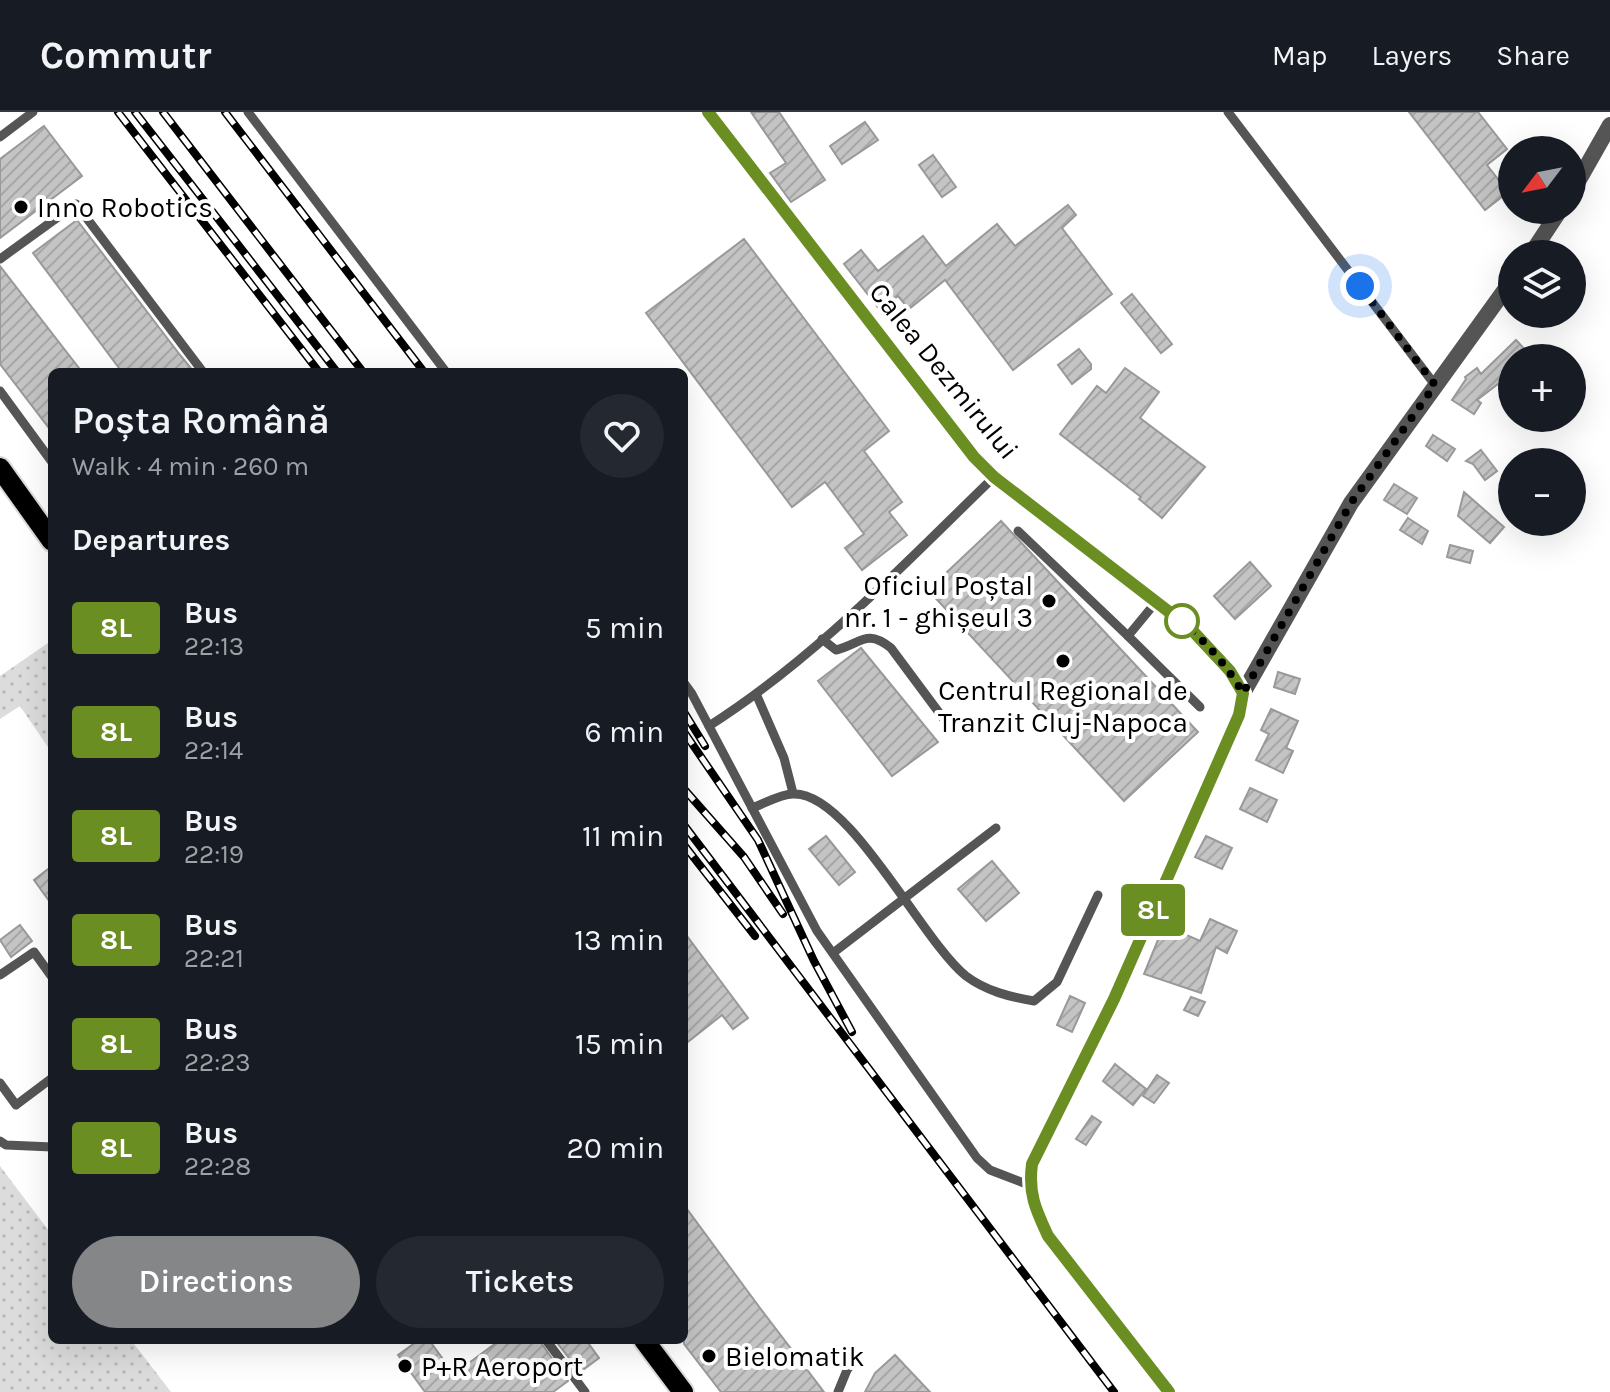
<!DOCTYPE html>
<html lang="en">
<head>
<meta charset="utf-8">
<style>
	body { margin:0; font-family:Karla,sans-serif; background:#242831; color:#f1f3f6; height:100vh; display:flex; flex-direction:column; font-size:30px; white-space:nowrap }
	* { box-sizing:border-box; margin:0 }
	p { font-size:26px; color:#9ea1a6 }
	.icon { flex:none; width:44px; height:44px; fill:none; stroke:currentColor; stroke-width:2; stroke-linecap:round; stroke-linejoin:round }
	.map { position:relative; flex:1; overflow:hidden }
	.sheet { position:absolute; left:48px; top:256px; width:640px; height:976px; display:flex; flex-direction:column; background:#171b24; border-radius:12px; box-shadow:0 8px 32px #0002 }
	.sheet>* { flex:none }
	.badge { padding:0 16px; border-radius:6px; font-size:28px; line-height:52px }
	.needle { width:52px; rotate:238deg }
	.tools { position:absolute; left:1498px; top:24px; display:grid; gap:16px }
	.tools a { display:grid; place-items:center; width:88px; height:88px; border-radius:50%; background:#171b24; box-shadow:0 8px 32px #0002; font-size:40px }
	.you { position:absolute; width:40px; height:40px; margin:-20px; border:6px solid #fff; border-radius:50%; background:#1a73e8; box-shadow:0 0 0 12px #1a73e833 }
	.map>.badge { position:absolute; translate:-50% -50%; box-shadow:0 0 0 4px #fff }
	h2 { padding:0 24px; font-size:30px; line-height:72px }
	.round { display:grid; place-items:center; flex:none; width:84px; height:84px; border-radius:42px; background:#242831 }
	.headline { display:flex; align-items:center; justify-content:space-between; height:136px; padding:0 24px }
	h1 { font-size:38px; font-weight:600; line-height:60px }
	.cta { display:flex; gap:16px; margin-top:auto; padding:16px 24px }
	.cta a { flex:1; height:92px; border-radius:48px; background:#858687; color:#fff; font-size:32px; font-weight:600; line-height:92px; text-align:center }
	.cta a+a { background:#242831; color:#f1f3f6 }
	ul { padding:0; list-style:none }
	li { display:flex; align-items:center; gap:24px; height:104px; padding:0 24px }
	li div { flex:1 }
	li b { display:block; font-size:30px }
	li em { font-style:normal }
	li .badge { min-width:88px; font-weight:700; text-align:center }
	header { display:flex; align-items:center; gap:48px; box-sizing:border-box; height:112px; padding:0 40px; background:#171b24; border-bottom:2px solid #363941 }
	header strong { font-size:38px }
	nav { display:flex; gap:44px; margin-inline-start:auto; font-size:28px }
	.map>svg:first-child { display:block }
</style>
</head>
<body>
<header>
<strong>Commutr</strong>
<nav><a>Map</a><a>Layers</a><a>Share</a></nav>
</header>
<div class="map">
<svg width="1610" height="1280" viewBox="0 0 1610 1280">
	<defs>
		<pattern id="grass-dots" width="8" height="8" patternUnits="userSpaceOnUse" patternTransform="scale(2)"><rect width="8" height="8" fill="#dcdcdc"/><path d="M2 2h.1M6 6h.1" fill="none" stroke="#bbb" stroke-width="1.8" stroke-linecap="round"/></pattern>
		<pattern id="building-hatch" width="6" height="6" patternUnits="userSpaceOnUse" patternTransform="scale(2)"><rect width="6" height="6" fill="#c4c4c4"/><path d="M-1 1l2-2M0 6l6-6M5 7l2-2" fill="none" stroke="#a7a7a7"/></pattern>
	</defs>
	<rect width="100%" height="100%" fill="#fff"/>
	<!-- grass -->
	<g fill="url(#grass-dots)">
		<path d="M48 531 52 538V641L20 594 0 607V564Z"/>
		<path d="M0 1054 52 1123V1228H131L171 1280H0Z"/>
	</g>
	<!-- building -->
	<g fill="url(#building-hatch)" stroke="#999" stroke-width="2">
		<path d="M751 0H779L825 68 791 90 770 61 786 51Z"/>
		<path d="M1409 0H1478L1507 37 1487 53 1508 80 1485 98Z"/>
		<path d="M865 10 878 28 842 52 830 34Z"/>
		<path d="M44 14 82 64 0 126V47Z"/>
		<path d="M933 43 956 75 942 85 919 53Z"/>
		<path d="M1068 93 1076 103 1062 116 1112 182 1013 258 945 168 909 197 898 184 880 198 844 152 861 138 878 159 923 124 946 154 997 112 1015 134Z"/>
		<path d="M77 108 180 243 194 260H122L33 141Z"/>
		<path d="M744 127 889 319 864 339 902 390 889 400 907 423 862 458 845 436 864 422 825 370 792 395 646 201Z"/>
		<path d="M0 154 82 260H52V320L0 252Z"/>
		<path d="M1132 182 1172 232 1161 241 1121 191Z"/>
		<path d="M1516 228 1533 246H1512V287L1498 272 1477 288 1481 291 1474 302 1452 288 1466 267 1465 265 1477 256 1481 262Z"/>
		<path d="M1079 237 1091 252V257L1072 272 1058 253Z"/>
		<path d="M1125 256 1159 280 1140 306 1205 355 1162 406 1139 387 1141 385 1060 322 1097 274 1106 281Z"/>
		<path d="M1433 323 1455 337 1447 349 1426 334Z"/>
		<path d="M1481 338 1497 359 1485 368 1473 352 1466 349Z"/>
		<path d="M1394 372 1417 386 1407 402 1384 388Z"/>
		<path d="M1464 380 1504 415 1490 431 1458 404Z"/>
		<path d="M1408 406 1428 419 1422 432 1400 418Z"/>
		<path d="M1001 409 1198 620 1124 689 928 478Z"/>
		<path d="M1450 433 1473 439 1470 451 1447 445Z"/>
		<path d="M1250 450 1271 474 1235 507 1214 484Z"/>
		<path d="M861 536 938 630 892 664 818 569Z"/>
		<path d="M1278 560 1300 567 1295 582 1274 575Z"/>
		<path d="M1271 597 1298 609 1286 636 1293 639 1283 661 1256 648 1269 622 1261 618Z"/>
		<path d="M1250 676 1277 688 1267 710 1240 697Z"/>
		<path d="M826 724 855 760 839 773 809 737Z"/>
		<path d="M1206 724 1232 736 1222 757 1195 745Z"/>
		<path d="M992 749 1019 781 986 809 958 777Z"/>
		<path d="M52 754V793L34 768Z"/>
		<path d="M1210 807 1237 819 1227 841 1216 835 1201 881 1144 862 1164 813 1200 829Z"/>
		<path d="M20 813 32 829 11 845 0 828Z"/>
		<path d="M684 820 748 906 733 917 722 903 684 933Z"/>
		<path d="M1070 884 1085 891 1072 920 1057 913Z"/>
		<path d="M1191 885 1205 890 1198 904 1184 898Z"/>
		<path d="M1115 952 1146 977 1133 993 1103 969Z"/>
		<path d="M1157 963 1169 971 1154 991 1143 984Z"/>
		<path d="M1092 1004 1101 1010 1086 1033 1076 1027Z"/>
		<path d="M684 1093 760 1196 824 1280H721L684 1232Z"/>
		<path d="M419 1228H429L454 1262 500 1228H539L568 1269 553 1280H425L398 1243Z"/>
		<path d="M555 1228H586L599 1246 580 1260Z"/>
		<path d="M895 1243 930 1280H865L875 1261Z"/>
	</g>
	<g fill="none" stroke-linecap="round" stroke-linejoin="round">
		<!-- primary casing -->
		<g stroke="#dbdbdb" stroke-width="24">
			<g id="primary">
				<path d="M0 356 52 429"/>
				<path d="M644 1228 683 1280"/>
			</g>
		</g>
		<!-- service -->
		<g stroke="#555" stroke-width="9">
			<path d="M248 0 446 260"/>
			<path d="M1228 0 1435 273"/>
			<path d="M0 25 33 0"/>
			<path d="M0 147 76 92 203 260"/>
			<path d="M0 279 52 350"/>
			<path d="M1018 419 1128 524 1156 490"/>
			<path d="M1128 524 1200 595"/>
			<path d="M822 527 836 538C861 532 866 516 891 536L949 614"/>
			<path d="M684 571 692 582 817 819 977 1046 990 1058 1029 1073"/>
			<path d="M757 584 784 646 793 681"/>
			<path d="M709 614C816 546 904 452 994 365"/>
			<path d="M752 696C764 692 780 682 793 682 849 679 922 829 966 864 986 879 1010 885 1034 889L1057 870 1098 783"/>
			<path d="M833 841 996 716"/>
			<path d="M0 863 34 840 52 865"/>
			<path d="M0 971 16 993 52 966"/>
			<path d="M0 1029 6 1033 52 1035"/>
			<path d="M546 1228 585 1280"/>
			<path d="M838 1280 847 1258 858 1244"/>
		</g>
		<!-- minor -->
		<g stroke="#555" stroke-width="16">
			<path d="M1572 80 1610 13"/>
			<path d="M1531 142 1560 98"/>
			<path d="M1243 581 1351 391 1512 168"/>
		</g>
		<!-- secondary -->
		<path stroke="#222" stroke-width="16" d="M708 0 974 345 994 365 1190 516 1230 559 1243 581 1239 603 1114 887 1032 1052C1028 1082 1036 1098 1048 1124L1169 1280"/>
		<!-- primary -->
		<use href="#primary" stroke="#000" stroke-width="20"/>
		<!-- rail casing -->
		<g stroke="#000" stroke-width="8">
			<g id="rail">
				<path d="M118 0 319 260"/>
				<path d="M135 0 337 260"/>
				<path d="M163 0 363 260"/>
				<path d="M225 0 424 260"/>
				<path d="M684 600 705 634"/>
				<path d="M684 620 758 728 814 849 852 920"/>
				<path d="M684 677 744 745 783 802"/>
				<path d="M684 713 1114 1280"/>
				<path d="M684 733 755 824"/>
			</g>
		</g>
		<!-- rail -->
		<use href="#rail" stroke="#fff" stroke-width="5" stroke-dasharray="15" stroke-linecap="butt"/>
	</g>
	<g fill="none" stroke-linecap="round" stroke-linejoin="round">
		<!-- line casing -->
		<g stroke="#fff" stroke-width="18">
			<path id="line" d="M708 0 974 345 994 365 1190 516 1230 559 1243 581 1239 603 1114 887 1032 1052C1028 1082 1036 1098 1048 1124L1169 1280"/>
		</g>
		<!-- line -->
		<use href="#line" stroke="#6b8e23" stroke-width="12"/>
		<!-- walk -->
		<path stroke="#000" stroke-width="8" stroke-dasharray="0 14.4" d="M1182 509 1176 505C1203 526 1226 552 1243 581L1351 391 1435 273 1360 174"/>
	</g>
	<!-- markers -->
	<g fill="#000" stroke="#fff" stroke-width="3">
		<circle cx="21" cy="95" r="8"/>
		<circle cx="1049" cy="489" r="8"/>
		<circle cx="1063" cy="549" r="8"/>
		<circle cx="709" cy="1244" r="8"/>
		<circle cx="405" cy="1254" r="8"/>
	</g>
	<circle fill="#fff" stroke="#6b8e23" stroke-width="4" cx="1182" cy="509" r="16"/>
	<g text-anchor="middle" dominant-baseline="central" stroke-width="8" stroke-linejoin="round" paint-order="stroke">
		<!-- poi labels -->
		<g font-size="28" fill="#000" stroke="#fff" text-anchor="start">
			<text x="37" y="95">Inno Robotics</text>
			<text x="1033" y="473" text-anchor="end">Oficiul Poștal<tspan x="1033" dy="32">nr. 1 - ghișeul 3</tspan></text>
			<text x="1063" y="578" text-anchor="middle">Centrul Regional de<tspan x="1063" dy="32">Tranzit Cluj-Napoca</tspan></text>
			<text x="725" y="1244">Bielomatik</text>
			<text x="421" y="1254">P+R Aeroport</text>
		</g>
		<!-- street labels -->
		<g font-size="28" fill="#000" stroke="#fff">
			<text transform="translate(944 259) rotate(51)">Calea Dezmirului</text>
		</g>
	</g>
</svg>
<div class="tools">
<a><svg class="needle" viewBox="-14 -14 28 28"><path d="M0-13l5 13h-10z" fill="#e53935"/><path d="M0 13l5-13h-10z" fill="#9ea1a6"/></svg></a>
<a><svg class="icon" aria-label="layers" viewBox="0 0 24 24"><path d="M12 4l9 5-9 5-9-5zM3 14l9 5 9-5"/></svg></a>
<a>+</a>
<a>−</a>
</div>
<div class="you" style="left:1360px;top:174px"></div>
<b class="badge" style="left:1153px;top:798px;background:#6b8e23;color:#fff">8L</b>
<section class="sheet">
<div class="headline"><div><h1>Poșta Română</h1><p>Walk · 4 min · 260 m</p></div><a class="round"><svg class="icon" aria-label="heart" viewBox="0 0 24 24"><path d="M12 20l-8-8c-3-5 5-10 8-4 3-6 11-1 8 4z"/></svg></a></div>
<h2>Departures</h2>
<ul>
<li><span class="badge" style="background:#6b8e23;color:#fff">8L</span><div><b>Bus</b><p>22:13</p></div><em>5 min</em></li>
<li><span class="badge" style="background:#6b8e23;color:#fff">8L</span><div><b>Bus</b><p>22:14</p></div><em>6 min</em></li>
<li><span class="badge" style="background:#6b8e23;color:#fff">8L</span><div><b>Bus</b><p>22:19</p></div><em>11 min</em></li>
<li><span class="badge" style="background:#6b8e23;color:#fff">8L</span><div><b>Bus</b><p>22:21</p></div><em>13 min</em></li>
<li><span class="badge" style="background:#6b8e23;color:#fff">8L</span><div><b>Bus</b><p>22:23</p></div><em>15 min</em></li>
<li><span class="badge" style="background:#6b8e23;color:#fff">8L</span><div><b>Bus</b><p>22:28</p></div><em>20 min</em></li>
</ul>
<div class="cta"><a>Directions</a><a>Tickets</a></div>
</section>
</div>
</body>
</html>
